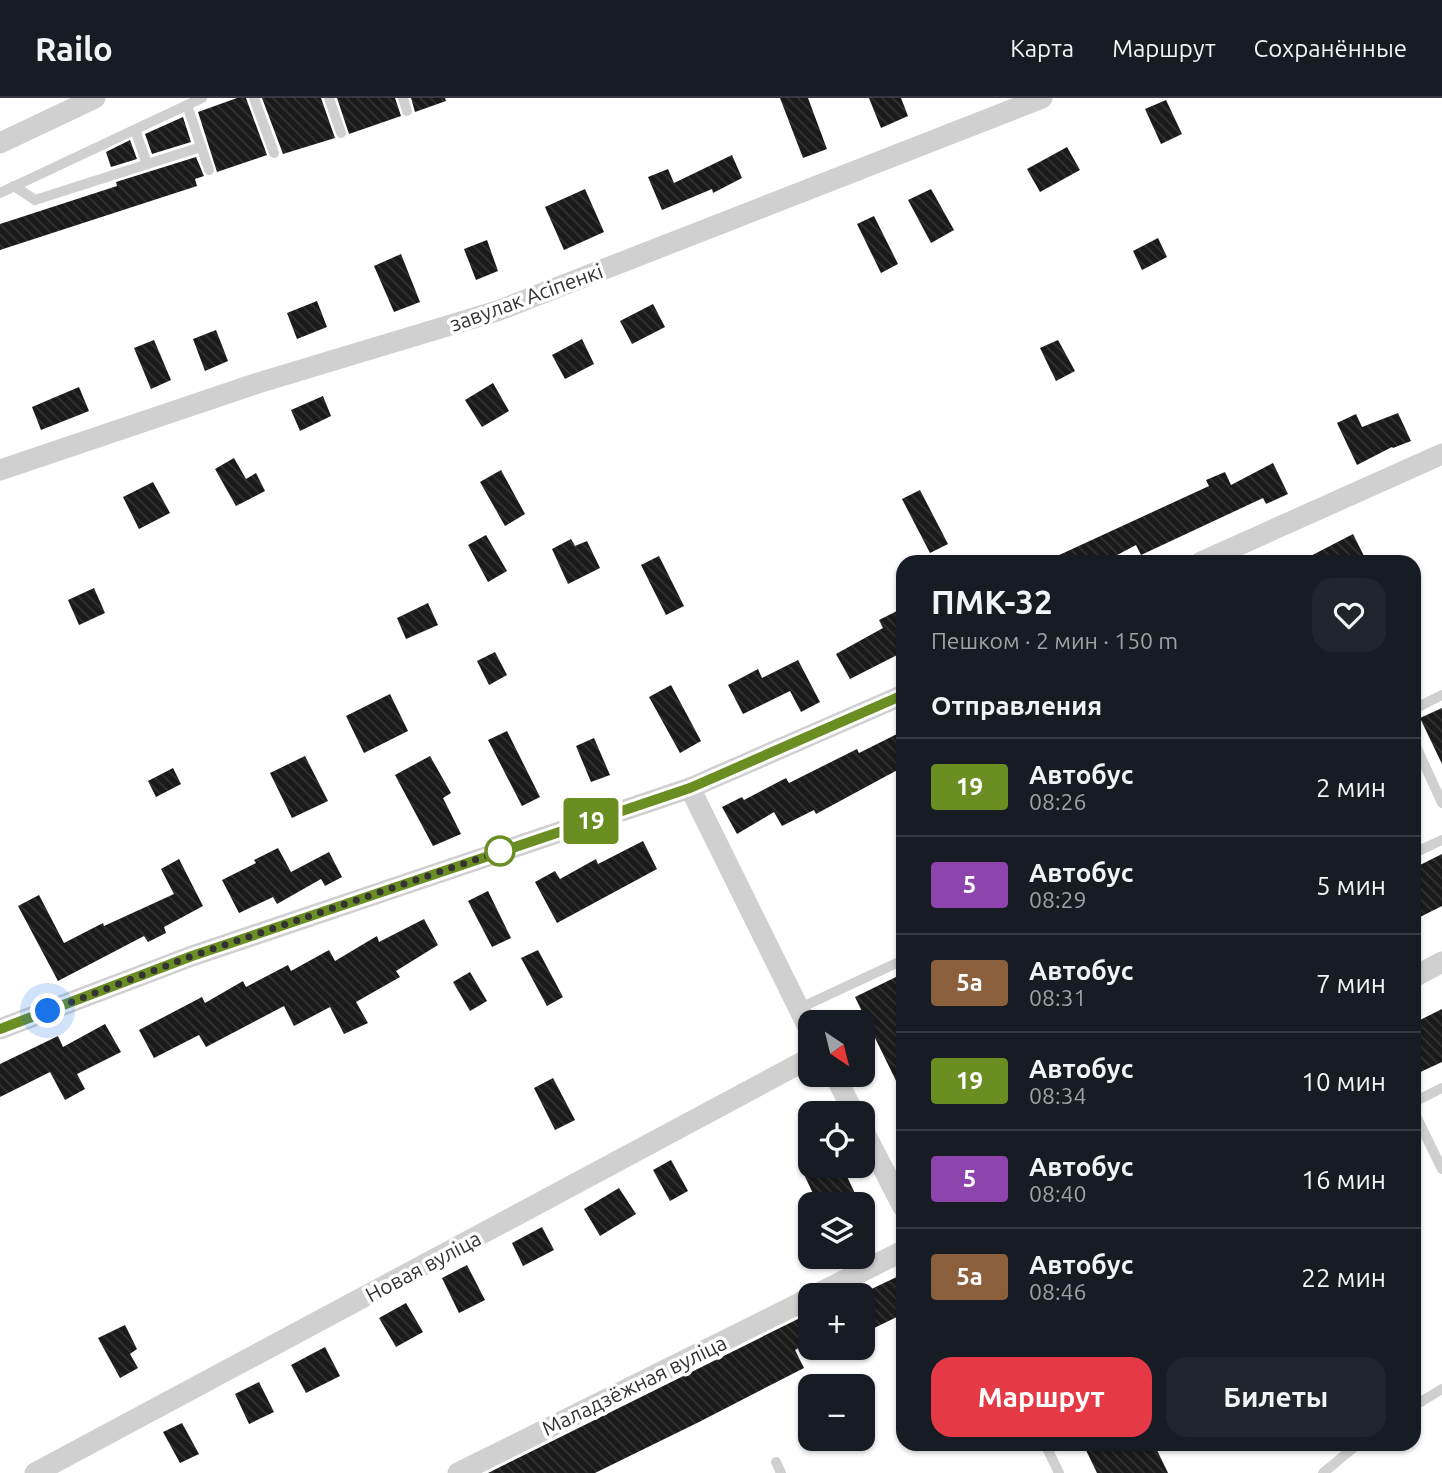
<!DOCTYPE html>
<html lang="ru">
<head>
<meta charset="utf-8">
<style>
	body { margin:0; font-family:Ubuntu,sans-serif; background:#20242c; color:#f1f3f6; height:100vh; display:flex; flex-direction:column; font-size:26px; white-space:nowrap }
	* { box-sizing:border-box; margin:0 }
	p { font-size:23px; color:#9ea1a6 }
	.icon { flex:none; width:38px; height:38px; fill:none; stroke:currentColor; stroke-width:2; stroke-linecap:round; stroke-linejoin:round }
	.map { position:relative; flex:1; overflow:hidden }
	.details { position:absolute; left:896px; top:457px; width:525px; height:896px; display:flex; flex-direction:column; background:#171b24; border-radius:21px; box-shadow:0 2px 5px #0004 }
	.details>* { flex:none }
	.badge { padding:0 14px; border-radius:5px; font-size:24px; line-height:46px }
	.needle { width:46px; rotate:145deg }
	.tools { position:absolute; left:798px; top:912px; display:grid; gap:14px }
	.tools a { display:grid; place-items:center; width:77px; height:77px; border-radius:14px; background:#171b24; box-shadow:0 2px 5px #0004; font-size:35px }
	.you { position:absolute; width:35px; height:35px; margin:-18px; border:5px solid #fff; border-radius:50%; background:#1a73e8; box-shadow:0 0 0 10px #1a73e833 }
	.map>.badge { position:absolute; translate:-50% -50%; box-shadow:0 0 0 4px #fff }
	h2 { padding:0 35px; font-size:26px; line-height:63px }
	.round { display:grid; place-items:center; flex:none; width:74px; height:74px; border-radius:21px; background:#20242c }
	.head { display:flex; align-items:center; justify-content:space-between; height:119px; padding:0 35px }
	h1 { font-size:33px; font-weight:700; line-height:52px }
	.button { display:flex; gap:14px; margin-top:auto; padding:14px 35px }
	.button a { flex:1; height:80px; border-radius:21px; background:#e63946; color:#fff; font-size:28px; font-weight:700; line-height:80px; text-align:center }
	.button a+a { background:#20242c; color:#f1f3f6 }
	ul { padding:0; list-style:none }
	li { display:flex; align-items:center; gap:21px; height:98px; padding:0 35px; border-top:2px solid #363941 }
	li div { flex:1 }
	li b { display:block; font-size:26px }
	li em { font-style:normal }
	li .badge { min-width:77px; font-weight:700; text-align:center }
	header { display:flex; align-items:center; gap:42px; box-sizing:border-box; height:98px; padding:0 35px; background:#171b24; border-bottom:2px solid #363941 }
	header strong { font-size:33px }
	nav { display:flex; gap:38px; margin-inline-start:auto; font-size:24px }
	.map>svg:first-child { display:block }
</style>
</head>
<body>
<header>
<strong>Railo</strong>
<nav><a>Карта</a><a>Маршрут</a><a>Сохранённые</a></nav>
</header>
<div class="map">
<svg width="1442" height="1375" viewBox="0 0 1442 1375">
	<defs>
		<pattern id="building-back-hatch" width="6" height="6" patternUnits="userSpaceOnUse" patternTransform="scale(1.75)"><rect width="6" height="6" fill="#1a1a1a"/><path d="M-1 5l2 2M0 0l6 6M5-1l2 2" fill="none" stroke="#333"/></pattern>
	</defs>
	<rect width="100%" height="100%" fill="#fff"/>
	<!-- building -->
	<g fill="url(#building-back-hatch)">
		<path d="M237 0H246L267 57 217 74 198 14Z"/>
		<path d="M262 0H321L335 40 283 56Z"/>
		<path d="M337 0H395L401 18 349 36Z"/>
		<path d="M411 0H445L446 3 415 14Z"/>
		<path d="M780 0H808L827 51 803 60Z"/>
		<path d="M869 0H901L908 18 881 30Z"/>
		<path d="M1166 2 1182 36 1161 46 1145 11Z"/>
		<path d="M183 19 191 44 152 56 145 36Z"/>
		<path d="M130 42 137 61 111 69 106 54Z"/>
		<path d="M1067 49 1080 72 1040 94 1027 71Z"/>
		<path d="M732 57 742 80 713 95 712 91 662 112 648 79 668 71 674 85Z"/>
		<path d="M196 59 204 78 195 81 197 88 0 152V126L117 88 116 84Z"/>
		<path d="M585 91 604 134 564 152 545 109Z"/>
		<path d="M931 91 954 132 931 145 908 102Z"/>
		<path d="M874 118 898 166 881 175 857 126Z"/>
		<path d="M1158 140 1167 159 1142 172 1133 153Z"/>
		<path d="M487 142 498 173 476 182 464 151Z"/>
		<path d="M401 156 420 204 394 214 374 168Z"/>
		<path d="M317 203 327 229 297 241 287 215Z"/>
		<path d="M653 206 665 229 632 246 620 223Z"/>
		<path d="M216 232 228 263 205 273 193 241Z"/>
		<path d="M582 241 594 266 565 281 552 257Z"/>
		<path d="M154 242 171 282 151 291 134 250Z"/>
		<path d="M1058 242 1075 273 1056 283 1040 250Z"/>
		<path d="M493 285 509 313 482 329 465 302Z"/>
		<path d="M79 289 89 313 41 332 32 309Z"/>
		<path d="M323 298 331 318 300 333 291 312Z"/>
		<path d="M1398 315 1411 343 1393 350 1392 349 1357 367 1337 325 1356 316 1362 329Z"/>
		<path d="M234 360 246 381 256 375 265 393 236 408 215 371Z"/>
		<path d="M1273 365 1288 396 1266 406 1263 400 1141 457 1136 447 1104 464H1044L1209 388 1206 382 1225 374 1231 387Z"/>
		<path d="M501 372 525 416 505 428 480 384Z"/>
		<path d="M153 384 170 415 139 431 123 399Z"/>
		<path d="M920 392 948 446 930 455 902 401Z"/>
		<path d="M1353 436 1367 464H1299Z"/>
		<path d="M486 437 507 473 488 484 468 447Z"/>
		<path d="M571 441 575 448 587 443 600 470 568 486 552 451Z"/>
		<path d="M659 458 684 508 666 517 641 467Z"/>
		<path d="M94 490 105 515 79 527 68 502Z"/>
		<path d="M428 505 438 527 406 541 397 520Z"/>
		<path d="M897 513 903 523V554L850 581 836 556 883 530 879 522Z"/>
		<path d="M495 554 507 577 489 587 477 563Z"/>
		<path d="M798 562 820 604 801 614 790 593 743 616 728 587 758 571 762 580Z"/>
		<path d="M671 587 701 643 680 655 649 599Z"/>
		<path d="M390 596 408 633 364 655 346 618Z"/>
		<path d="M1442 610V666L1420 620Z"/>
		<path d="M507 633 540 699 522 708 488 642Z"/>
		<path d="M903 633V669L816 716 814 712 782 728 774 714 737 736 722 709 742 699 744 702 786 680 789 685 857 651 859 655Z"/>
		<path d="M594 640 610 677 591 684 576 648Z"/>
		<path d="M305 658 328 703 292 720 270 675Z"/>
		<path d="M430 658 451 695 443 700 461 736 433 748 395 677Z"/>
		<path d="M173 670 181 686 156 699 148 683Z"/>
		<path d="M643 743 657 771 557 825 535 784 555 773 560 781 596 761 598 766Z"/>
		<path d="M278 750 291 774 329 754 342 779 325 788 321 781 277 806 273 799 239 815 222 782 256 765 254 762Z"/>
		<path d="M1442 756V808L1414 822V770Z"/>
		<path d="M179 761 203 808 164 829 166 835 148 844 144 838 58 883 18 808 39 797 64 845 103 825 104 828 174 796 161 771Z"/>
		<path d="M488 793 511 840 492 849 468 803Z"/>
		<path d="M424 821 438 847 396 873 400 879 356 904 368 925 344 936 330 909 294 928 284 908 206 949 199 937 154 960 139 932 202 899 205 905 243 883 246 889 288 867 291 873 329 852 335 863 377 838 379 844Z"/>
		<path d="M538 852 563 899 547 908 521 860Z"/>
		<path d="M470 874 487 903 470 913 453 884Z"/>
		<path d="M898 878 903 888V997L855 899Z"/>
		<path d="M1442 911V964L1414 977V925Z"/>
		<path d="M105 926 121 954 77 976 85 991 65 1002 50 974 0 999V966L58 938 63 949Z"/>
		<path d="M553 980 575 1022 555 1032 534 990Z"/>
		<path d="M671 1062 688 1093 670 1103 653 1072Z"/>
		<path d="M800 1068H842L860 1106H818Z"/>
		<path d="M619 1090 636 1116 600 1138 584 1111Z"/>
		<path d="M542 1129 554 1152 523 1168 512 1145Z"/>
		<path d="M467 1167 485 1202 459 1215 442 1180Z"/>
		<path d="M903 1176V1216L870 1232 863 1216V1195Z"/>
		<path d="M406 1205 423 1234 396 1249 379 1220Z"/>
		<path d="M802 1219 810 1236V1244L795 1252 804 1270 699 1324 595 1375H488Z"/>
		<path d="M125 1227 137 1251 130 1256 138 1270 120 1280 98 1240Z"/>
		<path d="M325 1249 340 1278 306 1295 291 1267Z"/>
		<path d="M259 1284 274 1314 249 1326 235 1296Z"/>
		<path d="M182 1325 199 1356 180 1365 163 1334Z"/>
		<path d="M1083 1346H1154L1168 1375H1097Z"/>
	</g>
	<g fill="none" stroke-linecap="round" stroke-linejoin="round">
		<!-- lane -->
		<g stroke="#d0d0d0" stroke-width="10">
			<path d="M254 0 274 55"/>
			<path d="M329 0 341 35"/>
			<path d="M403 0 407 13"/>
			<path d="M187 7 209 72"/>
			<path d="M135 32 147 66"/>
			<path d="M14 88 35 102 201 49"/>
			<path d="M0 95 202 0"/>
			<path d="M1414 611 1442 597"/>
			<path d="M1414 644 1442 705"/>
			<path d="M1414 755 1442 742"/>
			<path d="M798 911 903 862"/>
			<path d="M1414 1004 1442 990"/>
			<path d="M1414 1014 1442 1071"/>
			<path d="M1414 1308 1442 1291"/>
			<path d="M1045 1346 1059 1375"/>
			<path d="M776 1364 781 1375"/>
			<path d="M1323 1375 1358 1346"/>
		</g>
		<!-- street -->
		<g stroke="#d0d0d0" stroke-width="21">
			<path d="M0 45 95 0"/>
			<path d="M0 372 258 285 497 213 1042 0"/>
			<path d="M1201 464 1442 356"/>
			<path d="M690 690 810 933"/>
			<path d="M1414 879 1442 864"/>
			<path d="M0 931 192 858 690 690 903 597"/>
			<path d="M834 976 854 1015"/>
			<path d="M863 1032 903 1109"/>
			<path d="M815 1197 903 1153"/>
			<path d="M35 1375 810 960"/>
			<path d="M458 1375 810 1200"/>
		</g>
	</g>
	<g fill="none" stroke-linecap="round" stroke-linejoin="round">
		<!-- line casing -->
		<g stroke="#fff" stroke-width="16">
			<path id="line" d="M0 931 192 858 690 690 903 597"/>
		</g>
		<!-- line -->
		<use href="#line" stroke="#6b8e23" stroke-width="10"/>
		<!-- walk -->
		<path stroke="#333" stroke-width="7" stroke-dasharray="0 12.6" d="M48 913 192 858 510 750 500 753"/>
	</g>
	<!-- markers -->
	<circle fill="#fff" stroke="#6b8e23" stroke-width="3.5" cx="500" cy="753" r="14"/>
	<g text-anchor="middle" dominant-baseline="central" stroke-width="7" stroke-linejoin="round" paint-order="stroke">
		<!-- street labels -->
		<g font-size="21" fill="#333" stroke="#fff">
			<text transform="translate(526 199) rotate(-20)">завулак Асіпенкі</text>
			<text transform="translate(423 1168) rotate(-28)">Новая вуліца</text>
			<text transform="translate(634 1287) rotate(-26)">Маладзёжная вуліца</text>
		</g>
	</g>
</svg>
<div class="tools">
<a><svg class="needle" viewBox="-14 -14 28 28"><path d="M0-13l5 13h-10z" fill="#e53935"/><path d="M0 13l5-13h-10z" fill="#9ea1a6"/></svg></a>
<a><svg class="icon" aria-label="locate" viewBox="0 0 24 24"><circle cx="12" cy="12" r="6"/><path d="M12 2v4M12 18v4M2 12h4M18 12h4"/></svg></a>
<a><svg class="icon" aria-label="layers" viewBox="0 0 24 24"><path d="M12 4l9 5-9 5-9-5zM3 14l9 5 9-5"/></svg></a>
<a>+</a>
<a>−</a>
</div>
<div class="you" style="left:48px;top:913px"></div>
<b class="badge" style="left:591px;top:723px;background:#6b8e23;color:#fff">19</b>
<section class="details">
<div class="head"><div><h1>ПМК-32</h1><p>Пешком · 2 мин · 150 m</p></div><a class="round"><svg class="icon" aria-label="heart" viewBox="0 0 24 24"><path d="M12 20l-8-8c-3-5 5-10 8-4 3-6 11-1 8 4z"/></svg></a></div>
<h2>Отправления</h2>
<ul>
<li><span class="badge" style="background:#6b8e23;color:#fff">19</span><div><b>Автобус</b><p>08:26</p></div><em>2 мин</em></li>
<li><span class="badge" style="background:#8e44ad;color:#fff">5</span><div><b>Автобус</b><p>08:29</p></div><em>5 мин</em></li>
<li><span class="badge" style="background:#8b5e3c;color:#fff">5а</span><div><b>Автобус</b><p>08:31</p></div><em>7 мин</em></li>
<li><span class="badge" style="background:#6b8e23;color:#fff">19</span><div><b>Автобус</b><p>08:34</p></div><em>10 мин</em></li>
<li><span class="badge" style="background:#8e44ad;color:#fff">5</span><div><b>Автобус</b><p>08:40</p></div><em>16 мин</em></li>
<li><span class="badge" style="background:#8b5e3c;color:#fff">5а</span><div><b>Автобус</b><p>08:46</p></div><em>22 мин</em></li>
</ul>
<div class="button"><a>Маршрут</a><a>Билеты</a></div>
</section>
</div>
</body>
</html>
